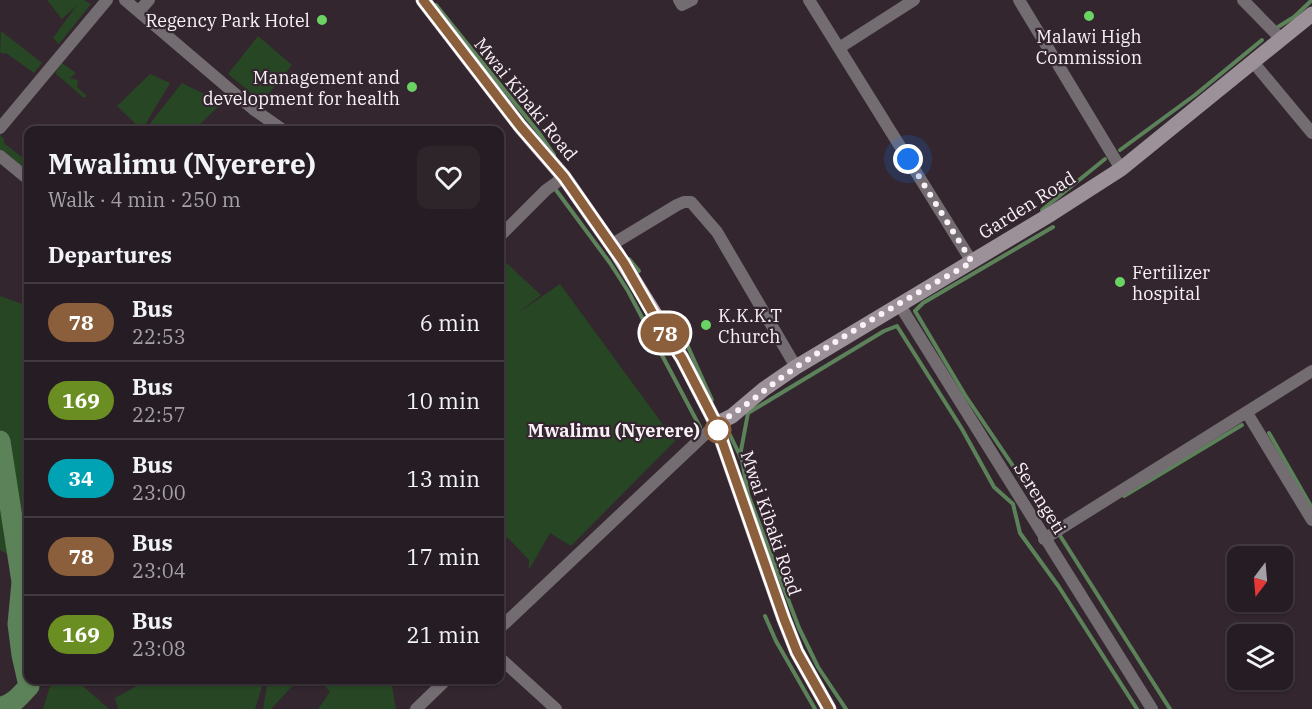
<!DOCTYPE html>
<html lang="en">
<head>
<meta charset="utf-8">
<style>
	body { margin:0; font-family:"IBM Plex Serif",serif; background:#2e252b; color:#f1f3f6; height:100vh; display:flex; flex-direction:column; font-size:22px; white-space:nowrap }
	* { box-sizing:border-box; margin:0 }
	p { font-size:20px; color:#a4a1a6 }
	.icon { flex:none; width:33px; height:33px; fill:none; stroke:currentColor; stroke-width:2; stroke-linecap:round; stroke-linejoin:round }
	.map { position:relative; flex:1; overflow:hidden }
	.sheet { position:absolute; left:24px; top:126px; width:480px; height:558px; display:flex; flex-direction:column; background:#261c23; border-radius:12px; box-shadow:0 2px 4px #0004,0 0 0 2px #423a41 }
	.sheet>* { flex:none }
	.badge { padding:0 12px; border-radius:20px; font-size:21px; line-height:39px }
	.needle { width:39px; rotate:196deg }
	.fabs { position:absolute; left:1227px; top:546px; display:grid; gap:12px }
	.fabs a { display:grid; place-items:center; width:66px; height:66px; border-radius:12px; background:#261c23; box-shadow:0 2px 4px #0004,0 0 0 2px #423a41; font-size:30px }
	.you { position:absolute; width:30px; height:30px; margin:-15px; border:4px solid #fff; border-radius:50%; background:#1a73e8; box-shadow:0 0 0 9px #1a73e833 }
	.map>.badge { position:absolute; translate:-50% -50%; box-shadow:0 0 0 3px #fff }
	h2 { padding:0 24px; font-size:22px; line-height:54px }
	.round { display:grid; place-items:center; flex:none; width:63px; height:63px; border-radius:12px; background:#2e252b }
	.summary { display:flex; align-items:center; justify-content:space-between; height:102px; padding:0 24px }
	h1 { font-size:28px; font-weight:700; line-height:45px }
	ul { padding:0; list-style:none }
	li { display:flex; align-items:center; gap:18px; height:78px; padding:0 24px; border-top:2px solid #423a41 }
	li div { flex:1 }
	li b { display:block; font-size:22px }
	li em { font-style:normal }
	li .badge { min-width:66px; font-weight:700; text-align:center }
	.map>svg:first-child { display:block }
</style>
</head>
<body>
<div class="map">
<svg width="1312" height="709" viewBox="0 0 1312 709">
	<rect width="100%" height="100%" fill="#33262f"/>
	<!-- green -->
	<g fill="#274624">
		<path d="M47 0H84L91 4 59 44 53 38 77 5 62 19Z"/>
		<path d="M1 31 42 63 34 73 6 53 3 54 0 52Z"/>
		<path d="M258 36 292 65 262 102 228 74Z"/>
		<path d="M62 63 76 73 70 78 78 80 77 87 87 96 84 98 55 73Z"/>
		<path d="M150 74 170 83 142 130 117 106Z"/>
		<path d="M182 83 222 103 194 130H145Z"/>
		<path d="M0 134 4 139V143L28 162V181L0 151Z"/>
		<path d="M500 257 541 295 518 313 560 284 675 441 571 546 550 533 529 570V560L508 538 500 536Z"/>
		<path d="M0 296 28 306V565L0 550Z"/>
		<path d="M52 680H76L109 709H43Z"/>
		<path d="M148 680H264L255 709H118L115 698Z"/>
		<path d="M268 680H298L271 709H263Z"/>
		<path d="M320 680H391L396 709H318L330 692Z"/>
	</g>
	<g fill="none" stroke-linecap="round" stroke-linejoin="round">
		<!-- stream -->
		<g stroke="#5c8259" stroke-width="4">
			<path d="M436 5 539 133 554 155"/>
			<path d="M1278 27 1294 17 1312 0"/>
			<path d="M1120 150 1195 95 1262 40"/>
			<path d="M556 190 610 263 628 291 700 427"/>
			<path d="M1042 210 1105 159"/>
			<path d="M629 259 639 271"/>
			<path d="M685 340 712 400"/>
			<path d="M1269 433 1312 508"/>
			<path d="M730 435 742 460 748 494 799 628 818 667 846 709"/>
			<path d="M740 456 748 413 884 331 897 326 962 429 994 487 1013 504 1020 533 1059 587 1137 709"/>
			<path d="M1124 496 1242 425"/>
			<path d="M1051 522 965 395 915 311 923 303 1053 227"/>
			<path d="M1061 533 1059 534 1170 709"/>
			<path d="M765 616 776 641 815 709"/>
		</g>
		<!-- river -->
		<path stroke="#5c8259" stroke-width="21" d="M0 441 22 582 18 624 22 655 29 686C21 695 12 706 0 707"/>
		<!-- street -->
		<g stroke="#736c71" stroke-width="12">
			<path d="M125 0 253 109 283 130"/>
			<path d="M679 0 682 5 692 0"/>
			<path d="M809 0 972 262"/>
			<path d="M1019 0 1121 169"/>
			<path d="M1243 0 1281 39"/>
			<path d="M139 11 149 0"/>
			<path d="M839 48 914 0"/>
			<path d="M1253 62 1312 133"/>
			<path d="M0 128 107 0"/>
			<path d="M0 156 28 179"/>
			<path d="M500 236 546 190 564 177"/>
			<path d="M611 245 677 205 684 202H691L717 232 796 367"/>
			<path d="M899 304 1152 709"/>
			<path d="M1247 413 1312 520"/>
			<path d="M1044 539 1312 371"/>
			<path d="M500 628 716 424"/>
			<path d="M500 658 556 709"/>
			<path d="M416 709 446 680"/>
		</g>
		<!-- secondary -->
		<path stroke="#9c9199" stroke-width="15" d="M716 424 732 416 764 389 796 367 1051 214 1121 169 1312 14"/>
		<!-- primary -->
		<path stroke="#bcadb7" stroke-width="15" d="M423 0 520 126 564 177 617 253 682 358 716 424 784 619 797 652 829 709"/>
	</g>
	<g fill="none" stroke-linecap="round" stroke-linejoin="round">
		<!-- line casing -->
		<g stroke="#fff" stroke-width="14">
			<path id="line" d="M423 0 520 126 564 177 624 263 660 326 682 358 716 424 784 619 797 652 829 709"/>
		</g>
		<!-- line -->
		<use href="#line" stroke="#8b5e3c" stroke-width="9"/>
		<!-- walk -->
		<path stroke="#faf1f7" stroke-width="6" stroke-dasharray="0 10.8" d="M718 430 716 424C744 409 768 386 795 368 852 330 912 296 972 262L908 159"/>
	</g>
	<!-- markers -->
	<g fill="#6ad364" stroke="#33262f" stroke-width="2">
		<circle cx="1089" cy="16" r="6"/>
		<circle cx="322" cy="20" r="6"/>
		<circle cx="412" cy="87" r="6"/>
		<circle cx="1120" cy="282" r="6"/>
		<circle cx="706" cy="325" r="6"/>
	</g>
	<circle fill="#fff" stroke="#8b5e3c" stroke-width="3" cx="718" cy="430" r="12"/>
	<g text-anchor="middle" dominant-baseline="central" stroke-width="4.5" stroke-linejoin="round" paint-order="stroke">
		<!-- poi labels -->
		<g font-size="18" fill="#faf1f7" stroke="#33262f" text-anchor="end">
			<text x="310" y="20">Regency Park Hotel</text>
			<text x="1089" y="36" text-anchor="middle">Malawi High<tspan x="1089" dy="21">Commission</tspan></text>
			<text x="400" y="77">Management and<tspan x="400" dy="21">development for health</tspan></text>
			<text x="1132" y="272" text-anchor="start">Fertilizer<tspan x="1132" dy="21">hospital</tspan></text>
			<text x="718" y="315" text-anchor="start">K.K.K.T<tspan x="718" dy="21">Church</tspan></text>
		</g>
		<!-- street labels -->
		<g font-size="18" fill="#faf1f7" stroke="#33262f">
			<text transform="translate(526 99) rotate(51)">Mwai Kibaki Road</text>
			<text transform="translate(1027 205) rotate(-32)">Garden Road</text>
			<text transform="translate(1040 498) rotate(58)">Serengeti</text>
			<text transform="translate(771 523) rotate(71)">Mwai Kibaki Road</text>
		</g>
		<!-- stop labels -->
		<g font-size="18" font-weight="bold" fill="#faf1f7" stroke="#33262f" text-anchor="end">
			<text x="700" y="430">Mwalimu (Nyerere)</text>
		</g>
	</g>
</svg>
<div class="fabs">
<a><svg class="needle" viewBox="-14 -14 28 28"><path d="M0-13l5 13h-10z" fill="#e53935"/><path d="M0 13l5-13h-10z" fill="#a4a1a6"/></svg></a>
<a><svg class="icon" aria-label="layers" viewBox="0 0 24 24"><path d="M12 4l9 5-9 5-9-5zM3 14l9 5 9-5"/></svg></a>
</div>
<div class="you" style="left:908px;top:159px"></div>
<b class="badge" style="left:665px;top:333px;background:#8b5e3c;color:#fff">78</b>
<section class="sheet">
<div class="summary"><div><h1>Mwalimu (Nyerere)</h1><p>Walk · 4 min · 250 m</p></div><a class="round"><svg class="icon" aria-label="heart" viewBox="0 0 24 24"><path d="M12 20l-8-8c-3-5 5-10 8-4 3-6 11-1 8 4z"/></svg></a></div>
<h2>Departures</h2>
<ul>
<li><span class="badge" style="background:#8b5e3c;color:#fff">78</span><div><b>Bus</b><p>22:53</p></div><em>6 min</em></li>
<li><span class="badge" style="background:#6b8e23;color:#fff">169</span><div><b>Bus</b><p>22:57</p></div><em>10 min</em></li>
<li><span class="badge" style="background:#00a3b4;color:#fff">34</span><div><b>Bus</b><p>23:00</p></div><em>13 min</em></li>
<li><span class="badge" style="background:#8b5e3c;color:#fff">78</span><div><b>Bus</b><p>23:04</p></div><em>17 min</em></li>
<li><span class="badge" style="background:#6b8e23;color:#fff">169</span><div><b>Bus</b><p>23:08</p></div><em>21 min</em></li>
</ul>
</section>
</div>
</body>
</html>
